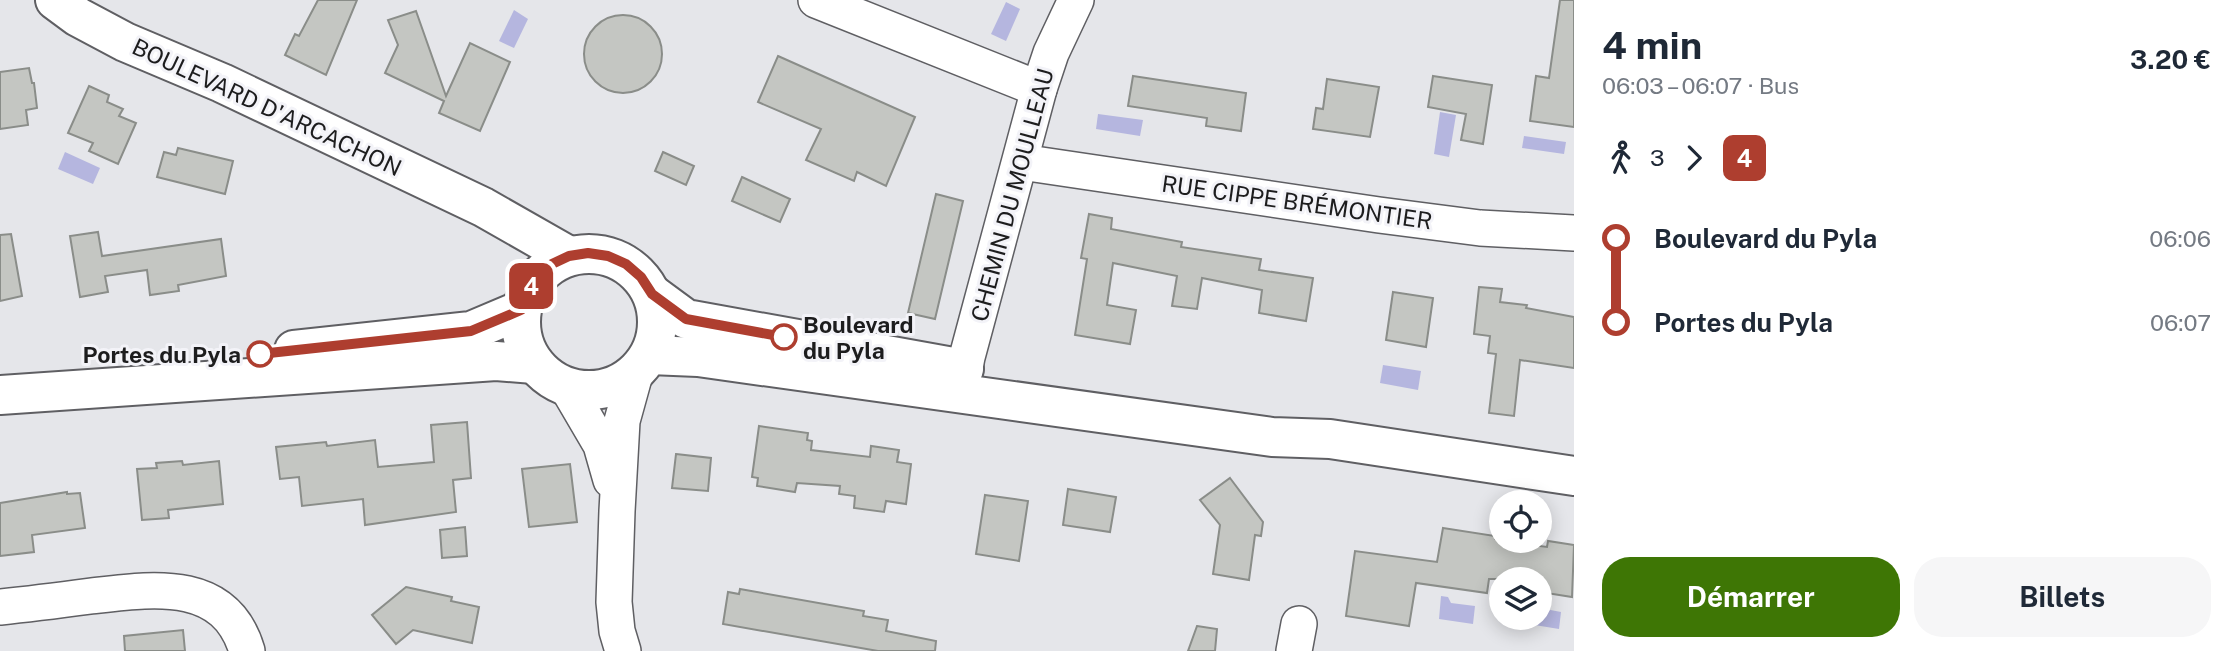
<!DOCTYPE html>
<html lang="fr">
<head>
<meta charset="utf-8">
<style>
	body { margin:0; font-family:"Public Sans",sans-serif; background:#f6f6f7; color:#1f2937; height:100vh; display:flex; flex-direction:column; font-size:26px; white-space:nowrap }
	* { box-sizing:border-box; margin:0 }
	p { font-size:23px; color:#747a83 }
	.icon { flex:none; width:38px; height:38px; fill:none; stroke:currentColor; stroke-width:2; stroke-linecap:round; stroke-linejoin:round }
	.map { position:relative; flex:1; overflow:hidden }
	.side { display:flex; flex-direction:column; background:#fff; width:665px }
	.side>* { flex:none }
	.badge { padding:0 14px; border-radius:10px; font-size:24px; line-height:46px }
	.fabs { position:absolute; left:1489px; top:490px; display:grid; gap:14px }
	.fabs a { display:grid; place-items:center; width:63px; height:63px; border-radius:50%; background:#fff; box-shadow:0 4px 18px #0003; font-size:35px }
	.map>.badge { position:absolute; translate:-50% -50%; box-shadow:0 0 0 4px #fff }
	.legs { display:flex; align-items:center; gap:10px; height:77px; padding:0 28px; font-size:23px }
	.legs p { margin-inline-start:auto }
	.overview { display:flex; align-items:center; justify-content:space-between; height:119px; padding:0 28px }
	h1 { font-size:38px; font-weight:700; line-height:52px }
	.cta { display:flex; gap:14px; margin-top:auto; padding:14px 28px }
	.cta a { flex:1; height:80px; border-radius:28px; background:#3e7605; color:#fff; font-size:28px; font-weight:700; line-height:80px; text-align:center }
	.cta a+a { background:#f6f6f7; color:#1f2937 }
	ul { padding:0 28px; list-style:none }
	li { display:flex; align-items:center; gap:24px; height:84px; font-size:26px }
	li i { display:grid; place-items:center; width:10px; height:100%; margin:0 9px; background:currentColor }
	li i::after { content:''; width:18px; height:18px; margin:-9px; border:5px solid; border-radius:50%; background:#fff }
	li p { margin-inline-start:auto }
	li:first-child i { background:linear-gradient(#0000 50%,currentColor 0) }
	li:last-child i { background:linear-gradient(currentColor 50%,#0000 0) }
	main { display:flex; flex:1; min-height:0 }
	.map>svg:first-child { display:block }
</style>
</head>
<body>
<main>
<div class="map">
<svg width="1574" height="651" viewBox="0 0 1574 651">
	<rect width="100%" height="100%" fill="#e5e6ea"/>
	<!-- water -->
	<g fill="#b5b6df">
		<path d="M1006 2 1020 9 1006 41 991 34Z"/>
		<path d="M514 10 528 19 514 48 499 41Z"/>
		<path d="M1440 112 1456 115 1449 157 1434 154Z"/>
		<path d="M1098 114 1143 120 1140 136 1096 129Z"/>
		<path d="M1524 136 1566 142 1564 154 1522 148Z"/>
		<path d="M65 152 100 168 93 184 58 169Z"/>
		<path d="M1383 365 1421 371 1418 390 1380 383Z"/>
		<path d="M1441 596 1448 597 1451 603 1475 606 1473 624 1439 619Z"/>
		<path d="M1540 608 1561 612 1559 629 1522 623V618H1540Z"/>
	</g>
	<!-- building -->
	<g fill="#c4c6c2" stroke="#8a8d89" stroke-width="2">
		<path d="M318 0H357L326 75 285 55 295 34 299 36Z"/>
		<path d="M1560 0H1574V127L1530 121 1536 76 1549 78Z"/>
		<path d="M416 11 446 96 470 43 510 62 480 131 439 113 444 101 385 73 398 45 388 20Z"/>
		<circle cx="623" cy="54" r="39"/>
		<path d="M778 56 915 117 886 186 857 172 854 181 806 160 821 129 758 102Z"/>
		<path d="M29 68 32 83H34L37 108 26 110 28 125 0 129V72Z"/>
		<path d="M1133 76 1246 93 1241 131 1206 126 1207 118 1128 106Z"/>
		<path d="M1433 76 1492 85 1483 144 1461 140 1466 114 1428 107Z"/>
		<path d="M1327 79 1379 87 1370 137 1313 129 1316 108 1323 109Z"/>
		<path d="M89 86 109 95 107 102 123 109 119 116 136 123 118 164 89 151 93 143 68 133Z"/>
		<path d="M178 148 233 161 225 194 157 177 164 152 176 155Z"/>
		<path d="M663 152 694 166 686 185 655 171Z"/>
		<path d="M742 177 790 199 780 222 732 201Z"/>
		<path d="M936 194 963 201 935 319 908 313Z"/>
		<path d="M1089 214 1112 218 1111 229 1182 242 1181 247 1261 259 1259 270 1313 278 1306 321 1259 313 1262 290 1202 278 1197 309 1172 306 1177 276 1113 263 1107 305 1136 310 1130 344 1075 335 1087 259 1081 258Z"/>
		<path d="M98 232 102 256 221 239 226 276 178 285 179 291 150 295 147 270 105 276 108 292 80 297 70 236Z"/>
		<path d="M11 234 22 296 0 301V235Z"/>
		<path d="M1479 287 1502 289 1500 302 1527 305 1526 308 1574 317V368L1520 360 1514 416 1489 413 1496 354 1488 353 1490 336 1474 334Z"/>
		<path d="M1393 292 1433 298 1426 347 1386 340Z"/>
		<path d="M467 422 471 478 453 480 456 512 365 525 363 499 302 506 299 477 280 479 276 447 326 442 327 446 375 440 378 467 434 462 431 425Z"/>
		<path d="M759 426 808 433 807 440 812 441 811 450 870 457 871 446 899 450 897 462 911 464 906 504 886 501 884 512 854 508 855 496 839 494 840 486 797 483 795 492 757 486 758 478 752 477Z"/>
		<path d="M676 454 711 458 708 491 672 488Z"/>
		<path d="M182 461 183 465 219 461 223 504 168 510 169 518 142 520 137 469 157 468 156 463Z"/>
		<path d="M570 464 577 522 529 527 522 469Z"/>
		<path d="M1230 478 1263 522 1261 536 1255 535 1249 580 1213 574 1220 525 1200 500Z"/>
		<path d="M1068 489 1116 497 1110 532 1063 525Z"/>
		<path d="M67 492V494L80 493 85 528 32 535 34 552 0 556V503Z"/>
		<path d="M985 495 1028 501 1019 561 976 554Z"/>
		<path d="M465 527 467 556 442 558 440 530Z"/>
		<path d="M1443 528 1495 536V539L1502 541 1547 547 1548 541 1574 545 1572 597 1540 592V579H1489L1487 593 1416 583 1409 626 1346 616 1355 551 1437 562Z"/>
		<path d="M406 587 452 597 451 601 479 607 472 643 413 630 396 644 372 615Z"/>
		<path d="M740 589 864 611 863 616 888 620 886 631 936 641 935 651H878L723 624 728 592 739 594Z"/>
		<path d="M1197 626 1217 629 1215 651H1188Z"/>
		<path d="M183 630 185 651H125L124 636Z"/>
	</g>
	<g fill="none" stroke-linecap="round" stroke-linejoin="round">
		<!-- minor casing -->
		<g stroke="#5f5f63" stroke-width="38">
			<g id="minor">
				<path d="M816 0 1039 89"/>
				<path d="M1021 162 1379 215 1480 228 1574 233"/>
				<path d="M567 387 601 445 611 480"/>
				<path d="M960 394 967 357 1039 89 1051 53 1076 0"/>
				<path d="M0 607C30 604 61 600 91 596 152 589 225 577 247 651"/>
				<path d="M623 651 617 631 614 602 617 511 622 421 635 374"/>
				<path d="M1294 651 1299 624"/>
			</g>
		</g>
		<!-- major casing -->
		<g stroke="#5f5f63" stroke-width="42">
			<g id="major">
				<path d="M55 0 78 17 125 42 222 83 483 207 569 256"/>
				<circle cx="589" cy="322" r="68"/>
				<path d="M652 294 686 319 964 369"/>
				<path d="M294 350 471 331 521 310"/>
				<path d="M650 355 698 357 1272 437 1330 439 1574 476"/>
				<path d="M0 395 496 361 534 364"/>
			</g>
		</g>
		<!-- minor -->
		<use href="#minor" stroke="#fff" stroke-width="35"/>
		<!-- major -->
		<use href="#major" stroke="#fff" stroke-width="38"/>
	</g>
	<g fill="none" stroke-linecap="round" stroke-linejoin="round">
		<!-- line-1 casing -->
		<g stroke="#fff" stroke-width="16">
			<path id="line-1" d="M260 354 471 331 521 310 527 291 537 276 552 264 569 256 588 253 608 256 626 264 641 277 652 294 686 319 784 337"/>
		</g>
		<!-- line-1 -->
		<use href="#line-1" stroke="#ae3e2f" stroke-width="10"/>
	</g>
	<!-- markers -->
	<g fill="#fff" stroke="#ae3e2f" stroke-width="3.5">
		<circle cx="784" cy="337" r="12"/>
		<circle cx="260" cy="354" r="12"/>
	</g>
	<g text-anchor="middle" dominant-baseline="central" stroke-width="6" stroke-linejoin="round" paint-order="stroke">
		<!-- street labels -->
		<g font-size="23" fill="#1d1d1e" stroke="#f3f3f8">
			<text transform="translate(267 107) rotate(25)">BOULEVARD D'ARCACHON</text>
			<text transform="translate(1012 195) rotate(-75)">CHEMIN DU MOULLEAU</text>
			<text transform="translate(1297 202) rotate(8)">RUE CIPPE BRÉMONTIER</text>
		</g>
		<!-- stop labels -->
		<g font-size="23" font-weight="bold" fill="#1d1d1e" stroke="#f3f3f8" text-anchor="start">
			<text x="803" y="324">Boulevard<tspan x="803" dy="26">du Pyla</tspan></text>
			<text x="241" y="354" text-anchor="end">Portes du Pyla</text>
		</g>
	</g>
</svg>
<div class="fabs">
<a><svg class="icon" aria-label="locate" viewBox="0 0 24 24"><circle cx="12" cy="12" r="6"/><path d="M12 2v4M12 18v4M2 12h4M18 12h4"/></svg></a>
<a><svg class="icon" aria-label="layers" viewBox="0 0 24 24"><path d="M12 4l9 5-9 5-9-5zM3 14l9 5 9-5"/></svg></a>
</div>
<b class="badge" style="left:531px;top:286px;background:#ae3e2f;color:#fff">4</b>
</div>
<section class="side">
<div class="overview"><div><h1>4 min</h1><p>06:03 – 06:07 · Bus</p></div><b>3.20 €</b></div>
<div class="legs"><svg class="icon" aria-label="walk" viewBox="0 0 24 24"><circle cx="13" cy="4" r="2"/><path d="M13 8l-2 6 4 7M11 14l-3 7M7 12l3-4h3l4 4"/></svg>3<svg class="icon" aria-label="forward" viewBox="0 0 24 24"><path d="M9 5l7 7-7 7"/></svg><b class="badge" style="background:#ae3e2f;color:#fff">4</b></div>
<ul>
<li><i style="color:#ae3e2f"></i><b>Boulevard du Pyla</b><p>06:06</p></li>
<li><i style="color:#ae3e2f"></i><b>Portes du Pyla</b><p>06:07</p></li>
</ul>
<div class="cta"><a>Démarrer</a><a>Billets</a></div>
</section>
</main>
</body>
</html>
